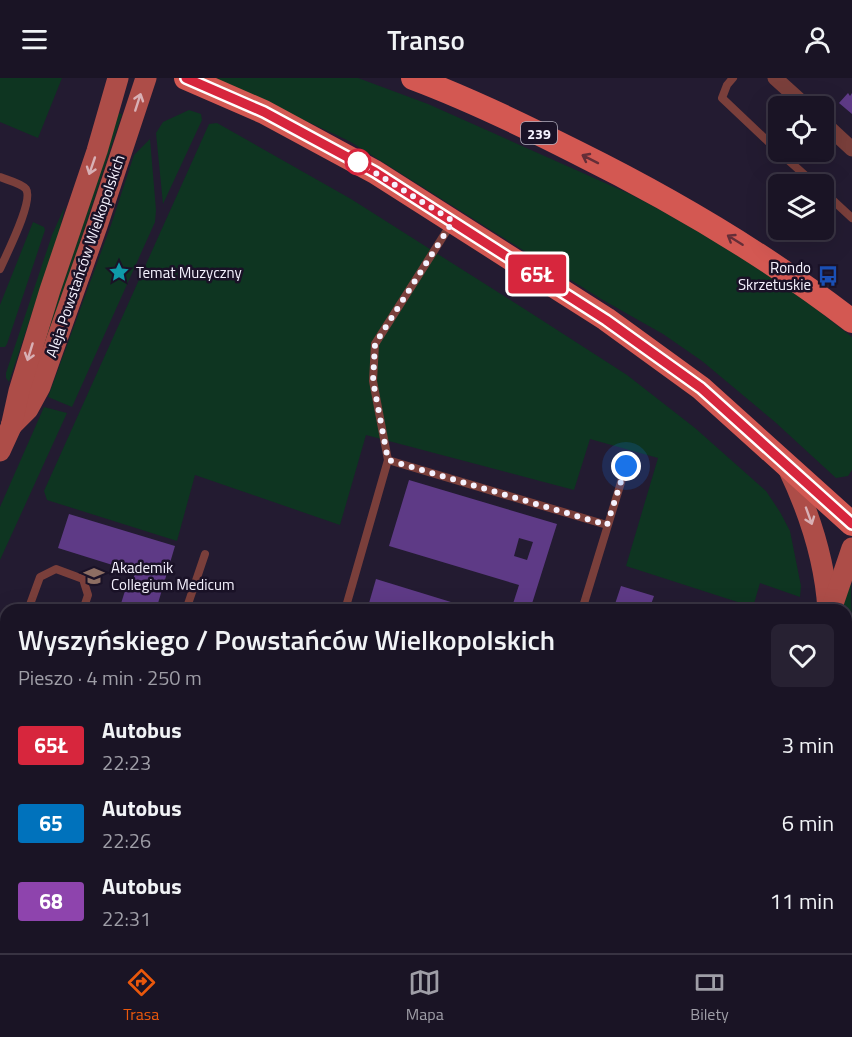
<!DOCTYPE html>
<html lang="pl">
<head>
<meta charset="utf-8">
<style>
	body { margin:0; font-family:"Titillium Web",sans-serif; background:#272132; color:#f1f3f6; height:100vh; display:flex; flex-direction:column; font-size:22px; white-space:nowrap }
	* { box-sizing:border-box; margin:0 }
	p { font-size:20px; color:#9f9ea7 }
	.icon { flex:none; width:33px; height:33px; fill:none; stroke:currentColor; stroke-width:2; stroke-linecap:round; stroke-linejoin:round }
	.map { position:relative; flex:1; overflow:hidden }
	.details { position:absolute; left:0px; top:526px; width:852px; height:350px; display:flex; flex-direction:column; background:#1a1425; border-radius:18px 18px 0 0; box-shadow:0 6px 24px #0002,0 0 0 2px #383342 }
	.details>* { flex:none }
	.badge { padding:0 12px; border-radius:4px; font-size:21px; line-height:39px }
	.controls { position:absolute; left:768px; top:18px; display:grid; gap:12px }
	.controls a { display:grid; place-items:center; width:66px; height:66px; border-radius:9px; background:#1a1425; box-shadow:0 6px 24px #0002,0 0 0 2px #383342; font-size:30px }
	.you { position:absolute; width:30px; height:30px; margin:-15px; border:4px solid #fff; border-radius:50%; background:#1a73e8; box-shadow:0 0 0 9px #1a73e833 }
	.map>.badge { position:absolute; translate:-50% -50%; box-shadow:0 0 0 3px #fff }
	.round { display:grid; place-items:center; flex:none; width:63px; height:63px; border-radius:9px; background:#272132 }
	.overview { display:flex; align-items:center; justify-content:space-between; height:102px; padding:0 18px }
	h1 { font-size:28px; font-weight:600; line-height:45px }
	ul { padding:0; list-style:none }
	li { display:flex; align-items:center; gap:18px; height:78px; padding:0 18px }
	li div { flex:1 }
	li b { display:block; font-size:22px }
	li em { font-style:normal }
	li .badge { min-width:66px; font-weight:700; text-align:center }
	header { display:flex; justify-content:space-between; align-items:center; height:78px; padding:0 18px; background:#1a1425; font-size:27px; font-weight:600 }
	.menu { display:flex; justify-content:space-around; align-items:center; height:84px; border-top:2px solid #383342; background:#1a1425; font-size:16px; color:#9f9ea7 }
	.menu a { display:grid; justify-items:center; gap:3px }
	.menu .active { color:#ea580c }
	.map>svg:first-child { display:block }
</style>
</head>
<body>
<header><svg class="icon" aria-label="menu" viewBox="0 0 24 24"><path d="M4 6h16M4 12h16M4 18h16"/></svg>Transo<svg class="icon" aria-label="person" viewBox="0 0 24 24"><circle cx="12" cy="8" r="4"/><path d="M4 21q1-7 8-7t8 7"/></svg></header>
<div class="map">
<svg width="852" height="875" viewBox="0 0 852 875">
	<rect width="100%" height="100%" fill="#231b31"/>
	<!-- green -->
	<g fill="#0e3521">
		<path d="M0 0H62L38 60 0 44Z"/>
		<path d="M213 0H358L428 26 630 116 655 129 731 172 811 227 852 259V392L848 398 836 400 775 344 702 283 663 256 601 221 349 63Z"/>
		<path d="M189 32 201 36 202 42 163 126 156 55 163 44Z"/>
		<path d="M114 34 122 36 32 311 26 309Z"/>
		<path d="M217 45 351 121 537 239 627 297 695 350 766 413 780 434 790 453 801 508 800 519 760 505 753 529 626 488 658 380 590 361 574 412 366 357 340 447 195 397 177 463 47 422 44 413 209 46Z"/>
		<path d="M150 61 156 132 155 144 72 329 48 319 111 147 134 77Z"/>
		<path d="M65 128 61 146V162L39 214 9 304 6 300V295L52 157Z"/>
		<path d="M33 144 44 149 45 152 7 266 5 269H0V227Z"/>
		<path d="M44 329 67 335 0 482V429Z"/>
		<path d="M851 503 852 587 846 594V532H842Z"/>
		<path d="M846 697 852 701V769L846 775Z"/>
	</g>
	<!-- building -->
	<g fill="#5e3a86" fill-rule="evenodd">
		<path d="M848 15 850 18 852 15V36L839 25Z"/>
		<path d="M409 402 557 446 530 532H511L519 507 389 468ZM519 460 533 464 527 482 514 478Z"/>
		<path d="M69 436 175 468 156 532H119L129 500 133 502 135 494 58 470Z"/>
		<path d="M376 501 477 532H367Z"/>
		<path d="M621 508 654 518 649 532H613Z"/>
		<path d="M0 677 6 678V706L0 704Z"/>
		<path d="M0 788 6 790V824L0 823Z"/>
		<path d="M0 850 6 851V862L2 875H0Z"/>
		<path d="M122 870H169L167 875H121Z"/>
		<path d="M170 870H290L305 874 276 875 268 873 267 875H184Z"/>
		<path d="M310 870H369L384 874 308 875Z"/>
		<path d="M596 870H640L638 875H595Z"/>
	</g>
	<g fill="none" stroke-linecap="round" stroke-linejoin="round">
		<!-- lane -->
		<g stroke="#7a3f3b" stroke-width="8">
			<path d="M733 0 727 7 722 20 778 73"/>
			<path d="M779 74 815 106"/>
			<path d="M0 99C7 102 21 105 26 111 34 123 6 177 0 191"/>
			<path d="M824 114 852 140"/>
			<path d="M388 382 373 303 375 266 451 146"/>
			<path d="M28 532 40 499 56 491 83 501 88 517 83 532"/>
			<path d="M186 532 205 476"/>
			<path d="M345 532 388 382 607 447"/>
			<path d="M582 532 626 388"/>
			<path d="M0 617 6 599"/>
			<path d="M846 809 852 802"/>
			<path d="M456 870 473 875"/>
			<path d="M64 875 66 870"/>
			<path d="M287 875 288 870"/>
			<path d="M672 875 674 870"/>
			<path d="M802 875 803 870"/>
		</g>
		<!-- street -->
		<g stroke="#7a3f3b" stroke-width="15">
			<path d="M775 0 806 28"/>
			<path d="M824 45 852 71"/>
			<path d="M0 619 6 621"/>
			<path d="M846 833 852 835"/>
			<path d="M20 875 22 870"/>
		</g>
		<!-- secondary -->
		<g stroke="#ad4d48" stroke-width="21">
			<path d="M11 348 28 331 40 309 97 148 146 0"/>
			<path d="M0 373 11 349 19 313 50 212 97 73 118 0"/>
			<path d="M788 390C810 436 825 482 828 532"/>
			<path d="M832 529 852 470"/>
			<path d="M846 616 852 609"/>
			<path d="M732 875 734 870"/>
		</g>
		<!-- primary -->
		<g stroke="#d35852" stroke-width="24">
			<path d="M186 0 264 34 375 94 606 241 701 310 852 446"/>
			<path d="M413 0C469 21 523 47 576 74 673 122 766 177 852 243"/>
		</g>
	</g>
	<!-- one-way arrows -->
	<defs><path id="oneway-shaft" d="M-6 0H5M1.5-3L5.5 0L1.5 3" fill="none" stroke-width="1.6" stroke-linecap="round" stroke-linejoin="round" transform="scale(1.5)"/></defs>
	<g stroke="#d8b0b5">
		<use href="#oneway-shaft" transform="translate(138 24) rotate(-72)"/>
		<use href="#oneway-shaft" transform="translate(92 88) rotate(109)"/>
		<use href="#oneway-shaft" transform="translate(30 274) rotate(107)"/>
		<use href="#oneway-shaft" transform="translate(809 438) rotate(70)"/>
	</g>
	<g stroke="#642e38">
		<use href="#oneway-shaft" transform="translate(590 81) rotate(-153)"/>
		<use href="#oneway-shaft" transform="translate(735 162) rotate(-148)"/>
	</g>
	<g fill="none" stroke-linecap="round" stroke-linejoin="round">
		<!-- line casing -->
		<g stroke="#fff" stroke-width="14">
			<path id="line" d="M186 0 264 34 375 94 606 242 701 310 852 446"/>
		</g>
		<!-- line -->
		<use href="#line" stroke="#d7263d" stroke-width="9"/>
		<!-- walk -->
		<path stroke="#f5f2fe" stroke-width="6" stroke-dasharray="0 10.8" d="M358 84 453 143 375 266 373 303 388 382 607 447 626 388"/>
	</g>
	<!-- icons -->
	<defs>
		<g id="sight-bare" transform="scale(1.62)"><path d="M0-6L1.8-2.2L6-1.7L2.9 1.2L3.7 5.4L0 3.3L-3.7 5.4L-2.9 1.2L-6-1.7L-1.8-2.2Z" fill="#0f9aa8" stroke="#1a1227" stroke-width="2.5" paint-order="stroke"/></g>
		<g id="bus-bare" transform="scale(1.62)"><path d="M-5-6H5V4H4V6H2V4H-2V6H-4V4H-5ZM-3.5-4V0h7V-4ZM-3.5 1.2v1.5H-2V1.2ZM2 1.2v1.5H3.5V1.2Z" fill="#1a4fb4" stroke="#1a1227" stroke-width="2.5" paint-order="stroke"/></g>
		<g id="university-bare" transform="scale(1.62)"><path d="M0-5L7-2L0 1L-7-2ZM-4 1L0 2.5L4 1V4Q0 6-4 4Z" fill="#8d6e63" stroke="#1a1227" stroke-width="2.5" paint-order="stroke"/></g>
	</defs>
	<g fill-rule="evenodd">
		<use href="#sight-bare" x="119" y="194"/>
		<use href="#bus-bare" x="828" y="198"/>
		<use href="#university-bare" x="94" y="498"/>
	</g>
	<!-- markers -->
	<circle fill="#fff" stroke="#d7263d" stroke-width="3" cx="358" cy="84" r="12"/>
	<g text-anchor="middle" dominant-baseline="central" stroke-width="5" stroke-linejoin="round" paint-order="stroke">
		<!-- shield labels -->
		<rect fill="#1a1227" stroke="#b3afbe" stroke-width="1.5" x="521" y="44" width="36" height="22" rx="4.5"/>
		<g font-size="14" font-weight="bold" fill="#f5f2fe">
			<text x="539" y="55">239</text>
		</g>
		<!-- street labels -->
		<g font-size="15" fill="#f5f2fe" stroke="#1a1227">
			<text transform="translate(85 178) rotate(-71)">Aleja Powstańców Wielkopolskich</text>
		</g>
		<!-- poi labels -->
		<g font-size="15" fill="#f5f2fe" stroke="#1a1227" text-anchor="start">
			<text x="811" y="189" text-anchor="end">Rondo<tspan x="811" dy="17">Skrzetuskie</tspan></text>
			<text x="136" y="194">Temat Muzyczny</text>
			<text x="111" y="489">Akademik<tspan x="111" dy="17">Collegium Medicum</tspan></text>
		</g>
	</g>
</svg>
<div class="controls">
<a><svg class="icon" aria-label="locate" viewBox="0 0 24 24"><circle cx="12" cy="12" r="6"/><path d="M12 2v4M12 18v4M2 12h4M18 12h4"/></svg></a>
<a><svg class="icon" aria-label="layers" viewBox="0 0 24 24"><path d="M12 4l9 5-9 5-9-5zM3 14l9 5 9-5"/></svg></a>
</div>
<div class="you" style="left:626px;top:388px"></div>
<b class="badge" style="left:537px;top:196px;background:#d7263d;color:#fff">65Ł</b>
<section class="details">
<div class="overview"><div><h1>Wyszyńskiego / Powstańców Wielkopolskich</h1><p>Pieszo · 4 min · 250 m</p></div><a class="round"><svg class="icon" aria-label="heart" viewBox="0 0 24 24"><path d="M12 20l-8-8c-3-5 5-10 8-4 3-6 11-1 8 4z"/></svg></a></div>
<ul>
<li><span class="badge" style="background:#d7263d;color:#fff">65Ł</span><div><b>Autobus</b><p>22:23</p></div><em>3 min</em></li>
<li><span class="badge" style="background:#0072bc;color:#fff">65</span><div><b>Autobus</b><p>22:26</p></div><em>6 min</em></li>
<li><span class="badge" style="background:#8e44ad;color:#fff">68</span><div><b>Autobus</b><p>22:31</p></div><em>11 min</em></li>
</ul>
</section>
</div>
<nav class="menu">
<a class="active"><svg class="icon" aria-label="directions" viewBox="0 0 24 24"><path d="M12 3l9 9-9 9-9-9zM9 14v-3h6M13 9l2 2-2 2"/></svg>Trasa</a>
<a><svg class="icon" aria-label="map" viewBox="0 0 24 24"><path d="M3 6l6-2 6 2 6-2v14l-6 2-6-2-6 2zM9 4v14M15 6v14"/></svg>Mapa</a>
<a><svg class="icon" aria-label="tickets" viewBox="0 0 24 24"><path d="M3 7h18v10H3zM15 7v10"/></svg>Bilety</a>
</nav>
</body>
</html>
